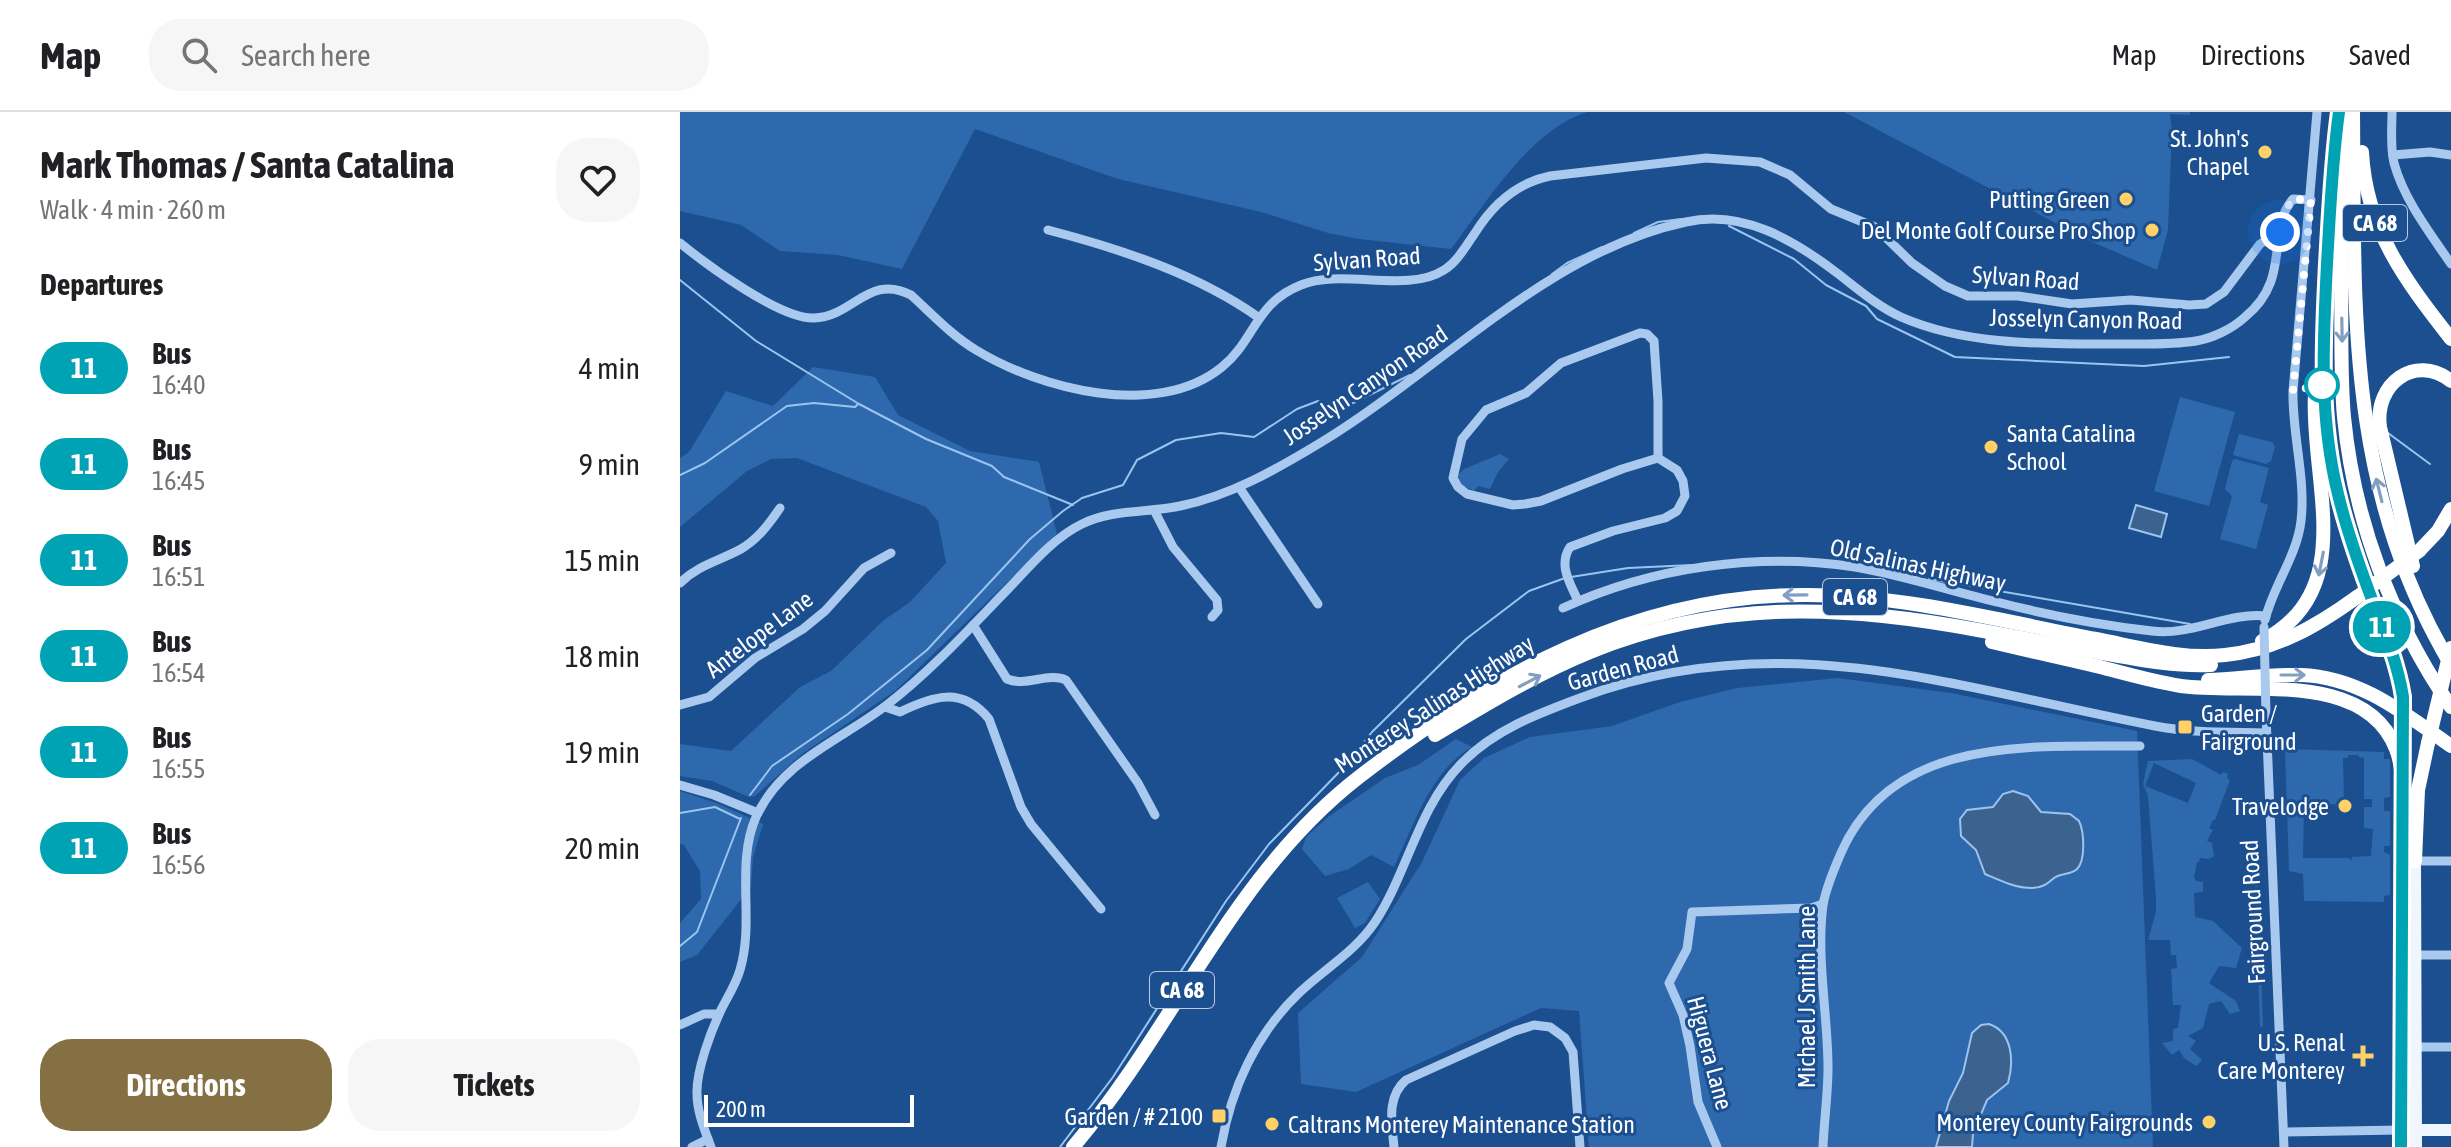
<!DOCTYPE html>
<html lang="en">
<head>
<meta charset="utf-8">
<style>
	body { margin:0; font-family:"Asap Condensed",sans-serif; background:#f6f6f6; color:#202124; height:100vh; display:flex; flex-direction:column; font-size:30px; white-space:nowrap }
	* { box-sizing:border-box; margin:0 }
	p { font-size:26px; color:#757577 }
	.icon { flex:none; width:44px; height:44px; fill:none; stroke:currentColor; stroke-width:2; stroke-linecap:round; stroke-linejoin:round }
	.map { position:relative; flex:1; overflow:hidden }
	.sheet { display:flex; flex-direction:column; background:#fff; width:680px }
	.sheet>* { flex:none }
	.badge { padding:0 16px; border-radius:26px; font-size:28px; line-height:52px }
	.scale { position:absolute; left:24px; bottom:20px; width:210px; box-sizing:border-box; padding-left:8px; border:4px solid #fff; border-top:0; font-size:22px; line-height:28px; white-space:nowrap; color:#fff; -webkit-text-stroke:6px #1b4f8f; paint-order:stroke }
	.you { position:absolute; width:40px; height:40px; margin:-20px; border:6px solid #fff; border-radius:50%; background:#1a73e8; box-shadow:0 0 0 12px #1a73e833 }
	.map>.badge { position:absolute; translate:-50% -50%; box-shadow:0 0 0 4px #fff }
	h2 { padding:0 40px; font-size:30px; line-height:72px }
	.round { display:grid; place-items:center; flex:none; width:84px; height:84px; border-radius:32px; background:#f6f6f6 }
	.head { display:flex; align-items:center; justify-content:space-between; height:136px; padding:0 40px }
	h1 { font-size:38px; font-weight:700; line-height:60px }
	.primary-button { display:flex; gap:16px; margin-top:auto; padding:16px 40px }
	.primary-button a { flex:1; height:92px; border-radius:32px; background:#847042; color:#fff; font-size:32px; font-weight:700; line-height:92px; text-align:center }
	.primary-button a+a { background:#f6f6f6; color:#202124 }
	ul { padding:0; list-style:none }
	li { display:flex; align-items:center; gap:24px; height:96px; padding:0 40px }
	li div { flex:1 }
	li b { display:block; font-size:30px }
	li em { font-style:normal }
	li .badge { min-width:88px; font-weight:700; text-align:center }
	header { display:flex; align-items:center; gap:48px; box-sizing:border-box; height:112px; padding:0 40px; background:#fff; border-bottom:2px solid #e0e0e0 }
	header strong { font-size:38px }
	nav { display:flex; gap:44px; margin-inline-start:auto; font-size:28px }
	.search { width:560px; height:72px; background:#f6f6f6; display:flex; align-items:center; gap:20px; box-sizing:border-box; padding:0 28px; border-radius:32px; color:#757577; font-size:30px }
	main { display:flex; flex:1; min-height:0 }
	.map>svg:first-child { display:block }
</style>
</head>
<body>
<header>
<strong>Map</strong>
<div class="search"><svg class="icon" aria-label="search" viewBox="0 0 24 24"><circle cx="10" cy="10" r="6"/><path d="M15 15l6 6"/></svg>Search here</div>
<nav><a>Map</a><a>Directions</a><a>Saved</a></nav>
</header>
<main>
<section class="sheet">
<div class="head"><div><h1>Mark Thomas / Santa Catalina</h1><p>Walk · 4 min · 260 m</p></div><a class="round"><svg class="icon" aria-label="heart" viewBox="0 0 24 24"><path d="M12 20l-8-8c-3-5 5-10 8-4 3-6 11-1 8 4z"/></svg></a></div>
<h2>Departures</h2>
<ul>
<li><span class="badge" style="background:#00a3b4;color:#fff">11</span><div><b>Bus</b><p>16:40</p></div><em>4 min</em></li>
<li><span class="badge" style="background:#00a3b4;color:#fff">11</span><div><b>Bus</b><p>16:45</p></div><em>9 min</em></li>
<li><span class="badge" style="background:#00a3b4;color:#fff">11</span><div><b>Bus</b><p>16:51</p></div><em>15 min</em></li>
<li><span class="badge" style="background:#00a3b4;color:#fff">11</span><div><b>Bus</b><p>16:54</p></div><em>18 min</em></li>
<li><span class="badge" style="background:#00a3b4;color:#fff">11</span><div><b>Bus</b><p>16:55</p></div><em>19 min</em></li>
<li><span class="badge" style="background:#00a3b4;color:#fff">11</span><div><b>Bus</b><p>16:56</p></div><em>20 min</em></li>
</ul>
<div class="primary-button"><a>Directions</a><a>Tickets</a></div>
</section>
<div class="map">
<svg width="1771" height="1035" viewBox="0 0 1771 1035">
	<rect width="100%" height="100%" fill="#1b4f8f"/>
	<!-- green -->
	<g fill="#2e69ad" fill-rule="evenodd">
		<path d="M0 0H907C850 18 806 91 771 137L679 127 648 121 581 100 438 67 295 17 222 157 158 143 100 139 61 113 0 99Z"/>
		<path d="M1164 0H1510V3L1490 2 1492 18 1488 118 1477 158 1410 129Z"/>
		<path d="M133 255 195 265 218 303 290 339 359 350 377 422 215 579 122 642 75 684 69 685 32 669 0 664V632L51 639 120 575 151 559 204 508 230 490 266 451 258 409 246 395 117 346 91 347 67 359 0 415V346L9 340 46 279 93 294Z"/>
		<path d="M1500 285 1555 300 1529 394 1474 379Z"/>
		<path d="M1559 322 1592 330 1595 335 1591 349 1586 352 1553 343Z"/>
		<path d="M820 342 829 347 818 360 810 377 798 374 794 379 783 374 777 364 784 357Z"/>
		<path d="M1555 347 1589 356 1580 390 1588 393 1576 437 1540 427 1552 384 1545 377 1552 349Z"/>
		<path d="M1158 566 1271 581 1457 619 1473 1035H909L899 899 861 896 676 980 621 972 618 901 682 845 742 750 780 668 804 646 850 625 932 614 1000 590 1057 576Z"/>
		<path d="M776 627 792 635C751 658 733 715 714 755L691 743 669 757 645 764 622 737 626 725 648 705 705 666 738 653Z"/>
		<path d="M1605 637 1704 640V647H1710V685L1704 686V699H1710V734H1704V740L1710 743V783L1704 784V790L1624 789 1623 762 1609 759ZM1668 643H1678L1679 645 1684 646V687H1692V695H1684V716L1693 717 1691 744 1672 745V748L1668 746H1623L1624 693 1664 692 1663 646H1668Z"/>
		<path d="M1512 647 1541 663 1543 660 1548 662 1547 666 1550 668 1535 708H1533L1529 716 1533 718 1527 729 1532 731 1534 744 1529 747 1520 746 1519 750H1517L1514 765 1516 769 1523 770V780L1514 781 1515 805 1533 809 1562 836 1556 856 1539 854 1529 871 1556 889 1560 899 1550 902 1541 889 1529 892 1523 916 1508 924 1516 929 1510 937 1522 948 1516 954 1504 946 1499 938 1492 943 1482 931 1493 929V917L1498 916 1501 893H1493L1491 857 1497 856 1496 843H1491L1490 828H1468L1476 800V786L1468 684 1463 672 1468 649ZM1474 651 1516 671 1508 691 1465 674Z"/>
		<path d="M0 679 39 692 83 712 73 745 71 775 17 843 0 850V811L21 787 20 759 4 733 0 732Z"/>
		<path d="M1576 727 1583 914 1580 915 1574 734Z"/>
		<path d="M688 770 700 787 685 811 675 816 657 786Z"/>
	</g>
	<!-- water -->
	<g fill="#3c6290" stroke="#9cc4f0" stroke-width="2">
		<path d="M1456 393 1487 402 1481 425 1449 416Z"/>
		<path d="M1333 679 1348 684 1361 700 1390 702 1399 709C1404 719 1406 748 1397 757 1391 763 1381 761 1374 766 1367 772 1362 776 1352 776 1335 776 1319 768 1305 762L1296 738 1281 724 1280 707 1287 698 1313 695 1323 682Z"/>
		<path d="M1309 912C1333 920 1334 950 1328 971L1307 988 1293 1021 1292 1035H1256L1269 989 1283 961 1292 921 1301 913Z"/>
	</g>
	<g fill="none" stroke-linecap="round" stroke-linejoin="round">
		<!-- stream -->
		<g stroke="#9cc4f0" stroke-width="2">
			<path d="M1049 114 1114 147 1146 173 1186 194 1197 207 1275 245 1464 254 1549 245"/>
			<path d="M954 121 978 110 1001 107"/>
			<path d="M872 162 887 151 922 135"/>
			<path d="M0 168 76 229 179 292 246 327 312 354 324 365 393 393"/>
			<path d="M1708 321 1750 352"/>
			<path d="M0 363 25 351 107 294 134 291 175 295 178 292"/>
			<path d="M891 465 948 456 1012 453"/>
			<path d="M1249 467 1510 512"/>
			<path d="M70 683 92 654 168 602 247 538 350 427 383 399 402 386 443 373 457 348 496 328 541 321 574 325 617 297 638 289 657 299 730 263"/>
			<path d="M0 701 35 695 60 707"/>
			<path d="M0 834 17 820 61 706"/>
			<path d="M380 1035 433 965 546 789 589 732 666 653 692 620 786 527 849 479 885 466"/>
		</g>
		<!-- minor -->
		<g stroke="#a9c9ee" stroke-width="9">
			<path d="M1712 0C1712 16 1710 35 1714 51 1724 88 1750 121 1771 152"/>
			<path d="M1713 43 1750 40 1771 43"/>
			<path d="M368 118C441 137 517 162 578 205"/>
			<path d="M0 131C27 153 100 207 134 206 173 205 189 161 231 183 252 202 271 223 296 238 360 277 477 308 542 255 575 228 575 191 621 173 661 156 727 182 764 158 777 150 786 134 795 121 813 92 836 71 870 64L1026 46 1080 50 1110 63 1151 97 1195 115 1232 151 1265 174 1288 184H1338L1392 192 1451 188 1509 193 1526 192 1544 180 1580 132 1600 120"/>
			<path d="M960 221 967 222 974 229 978 289V346L942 357 861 389 845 392 833 393 787 382 778 375 773 366 782 327 806 298 846 281 881 251Z"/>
			<path d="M559 375 638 492"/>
			<path d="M474 398 493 435 537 488 538 498 532 505"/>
			<path d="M0 471C18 453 39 449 61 437 78 427 89 412 100 396"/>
			<path d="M898 489C890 471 878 453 890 435L933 419 985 406 997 399 1005 384 1003 369 997 358 978 346"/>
			<path d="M883 496C972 455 1078 440 1175 455 1223 463 1270 479 1317 490 1367 503 1420 513 1472 519 1512 524 1547 500 1586 504"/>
			<path d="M1585 508C1593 474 1617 444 1621 409 1626 366 1612 322 1613 279L1637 0"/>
			<path d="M293 513 327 567C346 575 368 560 386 568L458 671 475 703"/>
			<path d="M0 593 29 585 75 546 123 517 145 499 184 456 211 441"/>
			<path d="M205 595 220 600C253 584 282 574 309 607L341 695 351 712 421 797"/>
			<path d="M1586 603 1604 1035"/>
			<path d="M0 673 34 683 78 701"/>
			<path d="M1730 749H1771"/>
			<path d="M1730 843H1771"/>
			<path d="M0 913 24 902H39"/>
			<path d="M1730 935H1771"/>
			<path d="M1604 1020 1721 1018"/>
			<path d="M12 1035 28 1027"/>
			<path d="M31 1035C25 1019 17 1000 17 982 16 959 31 919 41 898 48 884 56 872 60 858 75 808 55 753 76 705 102 648 162 628 208 592 252 558 290 516 328 477 350 454 373 426 402 412 432 397 468 401 500 394 550 384 597 357 640 331 759 259 868 139 1006 110 1062 97 1114 128 1157 161 1178 177 1197 194 1221 205 1287 234 1367 232 1438 232 1464 232 1491 233 1516 229 1533 226 1552 217 1565 205 1613 166 1585 119 1613 87L1631 88"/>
			<path d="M541 1035C551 977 576 922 619 881 644 857 675 840 695 810 728 760 738 695 782 651 814 618 857 602 900 586 1100 511 1277 576 1475 614 1511 621 1549 620 1585 621"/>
			<path d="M714 1035C712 1012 706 985 726 968L835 919 854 913 870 915 885 926 893 940 900 1035"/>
			<path d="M1037 1035 1018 990 1010 934 1003 903 989 871 1007 837 1012 800 1131 796 1143 792"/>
			<path d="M1143 1035C1144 1009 1148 982 1148 956 1148 903 1136 846 1143 793 1146 776 1154 757 1161 741 1213 622 1352 635 1460 634"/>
		</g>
		<!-- major -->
		<g stroke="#f0f6ff" stroke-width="12">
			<path d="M1735 749 1736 1035"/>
			<path d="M1730 1018H1771"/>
			<path d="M1721 1035 1723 749"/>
		</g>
		<!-- highway -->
		<g stroke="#fff" stroke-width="14">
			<path d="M1661 0C1660 57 1661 114 1661 171 1662 216 1660 261 1664 305 1674 409 1712 509 1771 595"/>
			<path d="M1673 0C1675 200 1665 374 1771 553"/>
			<path d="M1682 40C1686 117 1725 168 1771 227"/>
			<path d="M1652 64 1642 258 1646 319 1665 410 1715 547 1722 576"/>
			<path d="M1739 439 1758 419 1771 397"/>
			<path d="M1733 454 1700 315C1694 272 1735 241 1771 269"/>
			<path d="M1582 529C1680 479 1630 368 1635 283"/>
			<path d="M1312 530C1349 539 1387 547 1424 556 1450 563 1475 570 1501 574 1567 583 1685 557 1716 637 1722 651 1722 669 1724 684"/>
			<path d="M1528 568C1559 567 1590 562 1621 563 1680 565 1725 602 1771 634"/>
			<path d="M755 623C805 593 856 562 910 540 1040 487 1163 493 1298 518 1335 525 1373 532 1411 539 1451 546 1491 555 1531 553"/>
			<path d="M1723 749 1724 678"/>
			<path d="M1735 749 1738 678 1748 631"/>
			<path d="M393 1035C495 916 552 763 679 665 811 563 956 482 1127 483 1222 483 1322 509 1416 527 1458 535 1503 548 1545 543 1596 538 1637 514 1677 485"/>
		</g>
		<!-- minor-bridge -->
		<path stroke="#a9c9ee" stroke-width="9" d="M1584 515 1586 603"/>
		<!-- highway-bridge -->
		<g stroke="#fff" stroke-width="14">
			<path d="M1677 485 1739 439"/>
			<path d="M1722 576 1724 615"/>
			<path d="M1748 631 1771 536"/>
		</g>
	</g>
	<!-- one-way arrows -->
	<defs><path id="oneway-shaft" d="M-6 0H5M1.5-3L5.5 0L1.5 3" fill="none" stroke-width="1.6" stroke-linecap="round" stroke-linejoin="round" transform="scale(2)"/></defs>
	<g stroke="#829ec1">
		<use href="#oneway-shaft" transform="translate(1662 218) rotate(89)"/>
		<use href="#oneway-shaft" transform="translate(1699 378) rotate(-104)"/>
		<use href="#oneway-shaft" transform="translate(1641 452) rotate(101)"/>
		<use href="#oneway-shaft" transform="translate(1115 483) rotate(179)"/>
		<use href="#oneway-shaft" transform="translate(1613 563)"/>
		<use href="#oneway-shaft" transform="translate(850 569) rotate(-28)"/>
	</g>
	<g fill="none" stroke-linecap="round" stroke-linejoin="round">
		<!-- line casing -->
		<g stroke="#fff" stroke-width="18">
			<path id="line" d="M1659 0C1652 51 1650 101 1647 152 1643 230 1639 306 1658 382 1667 420 1680 456 1694 493 1706 523 1718 553 1723 585L1721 1035"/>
		</g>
		<!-- line -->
		<use href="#line" stroke="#00a3b4" stroke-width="12"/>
		<!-- walk -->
		<path stroke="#fff" stroke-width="8" stroke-dasharray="0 14.4" d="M1600 120 1604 100 1613 87 1631 88 1613 279 1642 273"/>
	</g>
	<!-- markers -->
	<g fill="#ffd166" stroke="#1b4f8f" stroke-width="3">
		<circle cx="1585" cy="40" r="8"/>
		<circle cx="1446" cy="87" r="8"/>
		<circle cx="1472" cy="118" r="8"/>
		<circle cx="1311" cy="335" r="8"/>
		<rect x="1497" y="607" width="16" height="16" rx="4"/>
		<circle cx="1665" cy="694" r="8"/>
		<path d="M1679 932h8v8h8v8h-8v8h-8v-8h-8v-8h8z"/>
		<rect x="531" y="996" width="16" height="16" rx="4"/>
		<circle cx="1529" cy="1010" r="8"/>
		<circle cx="592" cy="1012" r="8"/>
	</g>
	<circle fill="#fff" stroke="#00a3b4" stroke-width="4" cx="1642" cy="273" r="16"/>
	<g text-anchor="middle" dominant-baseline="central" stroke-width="6" stroke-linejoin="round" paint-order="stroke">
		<!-- shield labels -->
		<g fill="#1b4f8f" stroke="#bbcadd" stroke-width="2">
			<rect x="1663" y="93" width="64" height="36" rx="6"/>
			<rect x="1143" y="467" width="64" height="36" rx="6"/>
			<rect x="470" y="860" width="64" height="36" rx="6"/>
		</g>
		<g font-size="22" font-weight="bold" fill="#fff">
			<text x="1695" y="111">CA 68</text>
			<text x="1175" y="485">CA 68</text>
			<text x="502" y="878">CA 68</text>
		</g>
		<!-- poi labels -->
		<g font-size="24" fill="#fff" stroke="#1b4f8f" text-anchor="end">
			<text x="1569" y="26">St. John's<tspan x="1569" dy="28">Chapel</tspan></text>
			<text x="1430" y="87">Putting Green</text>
			<text x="1456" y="118">Del Monte Golf Course Pro Shop</text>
			<text x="1327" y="321" text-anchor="start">Santa Catalina<tspan x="1327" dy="28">School</tspan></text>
			<text x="1521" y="601" text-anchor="start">Garden /<tspan x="1521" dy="28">Fairground</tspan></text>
			<text x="1649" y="694">Travelodge</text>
			<text x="1665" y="930">U.S. Renal<tspan x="1665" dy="28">Care Monterey</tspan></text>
			<text x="523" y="1004">Garden / # 2100</text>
			<text x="1513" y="1010">Monterey County Fairgrounds</text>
			<text x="608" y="1012" text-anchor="start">Caltrans Monterey Maintenance Station</text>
		</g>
		<!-- street labels -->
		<g font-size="24" fill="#fff" stroke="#1b4f8f">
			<text transform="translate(687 147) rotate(-4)">Sylvan Road</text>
			<text transform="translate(1346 166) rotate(4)">Sylvan Road</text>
			<text transform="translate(1406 207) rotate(1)">Josselyn Canyon Road</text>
			<text transform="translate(685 273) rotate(-34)">Josselyn Canyon Road</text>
			<text transform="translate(1238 453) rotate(12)">Old Salinas Highway</text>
			<text transform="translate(79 522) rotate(-37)">Antelope Lane</text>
			<text transform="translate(943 556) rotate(-15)">Garden Road</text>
			<text transform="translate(754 592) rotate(-33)">Monterey Salinas Highway</text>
			<text transform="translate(1573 800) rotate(-93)">Fairground Road</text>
			<text transform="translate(1126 885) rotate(-90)">Michael J Smith Lane</text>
			<text transform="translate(1030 941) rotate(75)">Higuera Lane</text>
		</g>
	</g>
</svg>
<div class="scale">200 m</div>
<div class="you" style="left:1600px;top:120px"></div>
<b class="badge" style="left:1702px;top:515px;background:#00a3b4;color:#fff">11</b>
</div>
</main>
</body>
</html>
